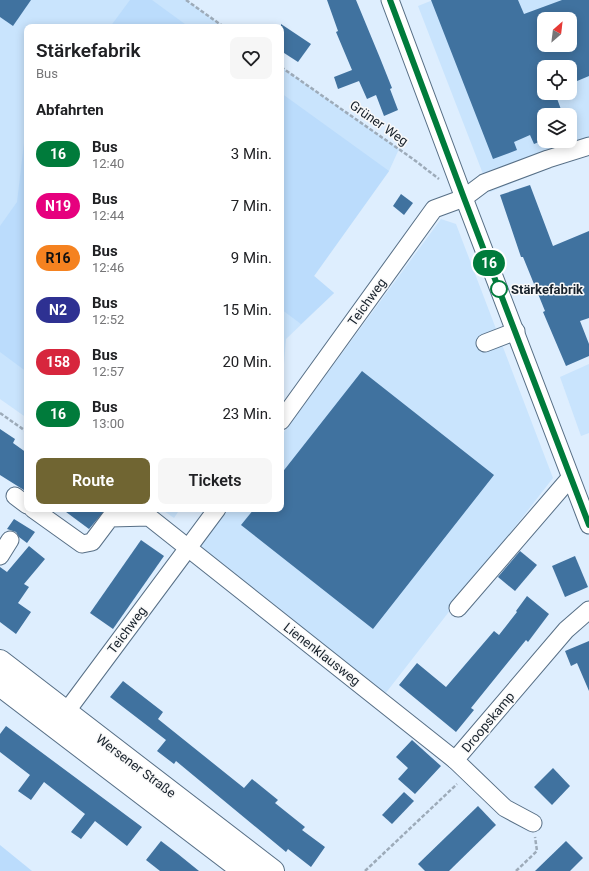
<!DOCTYPE html>
<html lang="de">
<head>
<meta charset="utf-8">
<style>
	body { margin:0; font-family:Roboto,sans-serif; background:#f6f6f6; color:#202124; height:100vh; display:flex; flex-direction:column; font-size:15px; white-space:nowrap }
	* { box-sizing:border-box; margin:0 }
	p { font-size:13px; color:#757577 }
	.icon { flex:none; width:22px; height:22px; fill:none; stroke:currentColor; stroke-width:2; stroke-linecap:round; stroke-linejoin:round }
	.map { position:relative; flex:1; overflow:hidden }
	.drawer { position:absolute; left:24px; top:24px; width:260px; height:488px; display:flex; flex-direction:column; background:#fff; border-radius:8px; box-shadow:0 2px 10px #0003 }
	.drawer>* { flex:none }
	.badge { padding:0 8px; border-radius:13px; font-size:14px; line-height:26px }
	.needle { width:26px; rotate:28deg }
	.tools { position:absolute; left:537px; top:12px; display:grid; gap:8px }
	.tools a { display:grid; place-items:center; width:40px; height:40px; border-radius:8px; background:#fff; box-shadow:0 2px 10px #0003; font-size:20px }
	.map>.badge { position:absolute; translate:-50% -50%; box-shadow:0 0 0 2px #fff }
	h2 { padding:0 12px; font-size:15px; line-height:36px }
	.round { display:grid; place-items:center; flex:none; width:42px; height:42px; border-radius:8px; background:#f6f6f6 }
	.headline { display:flex; align-items:center; justify-content:space-between; height:68px; padding:0 12px }
	h1 { font-size:19px; font-weight:600; line-height:30px }
	.primary-button { display:flex; gap:8px; margin-top:auto; padding:8px 12px }
	.primary-button a { flex:1; height:46px; border-radius:8px; background:#706532; color:#fff; font-size:16px; font-weight:600; line-height:46px; text-align:center }
	.primary-button a+a { background:#f6f6f6; color:#202124 }
	ul { padding:0; list-style:none }
	li { display:flex; align-items:center; gap:12px; height:52px; padding:0 12px }
	li div { flex:1 }
	li b { display:block; font-size:15px }
	li em { font-style:normal }
	li .badge { min-width:44px; font-weight:700; text-align:center }
	.map>svg:first-child { display:block }
</style>
</head>
<body>
<div class="map">
<svg width="589" height="871" viewBox="0 0 589 871">
	<rect width="100%" height="100%" fill="#deeefe"/>
	<!-- built -->
	<g fill="#c9e4fd" fill-rule="evenodd">
		<path d="M0 0H186L224 27H27V418L0 399Z"/>
		<path d="M433 0H589V152L490 192 418 6ZM544 19H570V45H544ZM544 67H570V93H544ZM544 115H570V141H544Z"/>
		<path d="M281 67 399 149 389 171 314 276 334 293 286 339 284 364 281 368Z"/>
		<path d="M441 219 456 224 553 478 385 694 200 547 228 509H281V436Z"/>
		<path d="M589 364V433L581 436 560 377Z"/>
		<path d="M161 509H180L174 518Z"/>
	</g>
	<!-- green -->
	<g fill="#bbdcfc">
		<path d="M130 0H152L189 27H110Z"/>
		<path d="M281 93 389 171 314 276 334 293 301 324 281 309Z"/>
		<path d="M27 139V372L0 352V226L17 202 24 143Z"/>
		<path d="M0 845 32 871H0Z"/>
	</g>
	<!-- building -->
	<g fill="#40729f" fill-rule="evenodd">
		<path d="M0 0H31L13 26 0 17Z"/>
		<path d="M327 0H356L380 58 392 88 390 89 398 110 384 116 376 95 367 99 359 81 338 89 334 77 352 70 336 32 338 31Z"/>
		<path d="M431 0H518L524 14 562 0H589V76L570 84V67H544V93H555L563 115H544V140L534 144 530 135 514 142 517 150 493 159ZM544 19H570V45H544Z"/>
		<path d="M281 24 311 44 298 62 281 51Z"/>
		<path d="M530 185 553 246 589 231V318L580 321 589 344V356L566 366 543 312 545 311 523 257H521L500 195Z"/>
		<path d="M401 194 413 203 404 215 393 206Z"/>
		<path d="M362 371 494 475 373 629 241 525 254 509H281V474Z"/>
		<path d="M0 429 15 439 13 443 27 453V492L0 475Z"/>
		<path d="M62 509H106L89 529Z"/>
		<path d="M14 519 35 532 27 543 19 537 16 532 7 529Z"/>
		<path d="M141 540 164 556 113 629 90 613Z"/>
		<path d="M29 546 45 559 24 584 29 587 18 603 31 612 16 634 0 622V567L7 572Z"/>
		<path d="M520 551 537 565 515 591 498 577Z"/>
		<path d="M575 556 588 587 565 597 552 566Z"/>
		<path d="M527 596 549 614 528 642 526 640 471 708 474 710 456 732 399 685 417 663 446 687 494 631 499 635 517 612 516 611Z"/>
		<path d="M589 641V691L577 663 571 666 565 651Z"/>
		<path d="M123 681 163 712 158 719 244 788 252 779 278 800 275 803 305 827 302 830 325 847 311 867 288 849 286 852 176 761 174 764 157 751 166 740 110 697Z"/>
		<path d="M6 726 142 827 127 846 95 821 81 839 71 832 85 814 44 782 31 800 18 791 30 775 0 752V734Z"/>
		<path d="M412 740 441 766 415 794 398 779 408 768 396 757Z"/>
		<path d="M553 768 570 786 552 805 534 787Z"/>
		<path d="M404 792 414 801 392 824 382 815Z"/>
		<path d="M478 806 496 825 449 871H425L418 864Z"/>
		<path d="M161 841 178 854 199 871H160L146 860Z"/>
		<path d="M566 841 583 858 570 871H535Z"/>
	</g>
	<g fill="none" stroke-linecap="round" stroke-linejoin="round">
		<!-- minor casing -->
		<g stroke="#576f86" stroke-width="19">
			<g id="minor">
				<path d="M390 0 464 198 589 525"/>
				<path d="M485 343 516 331"/>
				<path d="M281 421 434 209 464 198 484 183 548 159 589 146"/>
				<path d="M15 496 27 505"/>
				<path d="M33 509 82 544 92 542 110 518 149 517 455 760"/>
				<path d="M0 556 10 540"/>
				<path d="M458 608 570 478"/>
				<path d="M66 712 217 509"/>
				<path d="M533 823 505 808 455 760 566 630 589 610"/>
			</g>
		</g>
		<!-- major casing -->
		<g stroke="#576f86" stroke-width="24">
			<g id="major">
				<path d="M0 661 273 871"/>
				<path d="M0 685 244 871"/>
			</g>
		</g>
		<!-- path -->
		<g stroke="#9dabb9" stroke-width="2.5" stroke-dasharray="4 2" stroke-linecap="butt">
			<path d="M186 0 224 27"/>
			<path d="M281 67 413 159 439 179"/>
			<path d="M0 413 27 432"/>
			<path d="M365 871 457 784"/>
			<path d="M516 871 537 851 535 837"/>
		</g>
		<!-- minor -->
		<use href="#minor" stroke="#fff" stroke-width="17"/>
		<!-- major -->
		<use href="#major" stroke="#fff" stroke-width="22"/>
	</g>
	<g fill="none" stroke-linecap="round" stroke-linejoin="round">
		<!-- line casing -->
		<g stroke="#fff" stroke-width="9">
			<path id="line" d="M390 0 464 198 589 525"/>
		</g>
		<!-- line -->
		<use href="#line" stroke="#007b3b" stroke-width="6"/>
	</g>
	<!-- markers -->
	<circle fill="#fff" stroke="#007b3b" stroke-width="2" cx="499" cy="289" r="8"/>
	<g text-anchor="middle" dominant-baseline="central" stroke-width="3" stroke-linejoin="round" paint-order="stroke">
		<!-- street labels -->
		<g font-size="13" fill="#17212b" stroke="#f9f9f9">
			<text transform="translate(379 123) rotate(35)">Grüner Weg</text>
			<text transform="translate(367 302) rotate(-54)">Teichweg</text>
			<text transform="translate(127 630) rotate(-53)">Teichweg</text>
			<text transform="translate(322 654) rotate(38)">Lienenklausweg</text>
			<text transform="translate(488 722) rotate(-50)">Droopskamp</text>
			<text transform="translate(136 766) rotate(37)">Wersener Straße</text>
		</g>
		<!-- stop labels -->
		<g font-size="13" font-weight="bold" fill="#17212b" stroke="#f9f9f9" text-anchor="start">
			<text x="511" y="289">Stärkefabrik</text>
		</g>
	</g>
</svg>
<div class="tools">
<a><svg class="needle" viewBox="-14 -14 28 28"><path d="M0-13l5 13h-10z" fill="#e53935"/><path d="M0 13l5-13h-10z" fill="#757577"/></svg></a>
<a><svg class="icon" aria-label="locate" viewBox="0 0 24 24"><circle cx="12" cy="12" r="6"/><path d="M12 2v4M12 18v4M2 12h4M18 12h4"/></svg></a>
<a><svg class="icon" aria-label="layers" viewBox="0 0 24 24"><path d="M12 4l9 5-9 5-9-5zM3 14l9 5 9-5"/></svg></a>
</div>
<b class="badge" style="left:489px;top:263px;background:#007b3b;color:#fff">16</b>
<section class="drawer">
<div class="headline"><div><h1>Stärkefabrik</h1><p>Bus</p></div><a class="round"><svg class="icon" aria-label="heart" viewBox="0 0 24 24"><path d="M12 20l-8-8c-3-5 5-10 8-4 3-6 11-1 8 4z"/></svg></a></div>
<h2>Abfahrten</h2>
<ul>
<li><span class="badge" style="background:#007b3b;color:#fff">16</span><div><b>Bus</b><p>12:40</p></div><em>3 Min.</em></li>
<li><span class="badge" style="background:#e6007e;color:#fff">N19</span><div><b>Bus</b><p>12:44</p></div><em>7 Min.</em></li>
<li><span class="badge" style="background:#f58220;color:#111">R16</span><div><b>Bus</b><p>12:46</p></div><em>9 Min.</em></li>
<li><span class="badge" style="background:#2e3192;color:#fff">N2</span><div><b>Bus</b><p>12:52</p></div><em>15 Min.</em></li>
<li><span class="badge" style="background:#d7263d;color:#fff">158</span><div><b>Bus</b><p>12:57</p></div><em>20 Min.</em></li>
<li><span class="badge" style="background:#007b3b;color:#fff">16</span><div><b>Bus</b><p>13:00</p></div><em>23 Min.</em></li>
</ul>
<div class="primary-button"><a>Route</a><a>Tickets</a></div>
</section>
</div>
</body>
</html>
